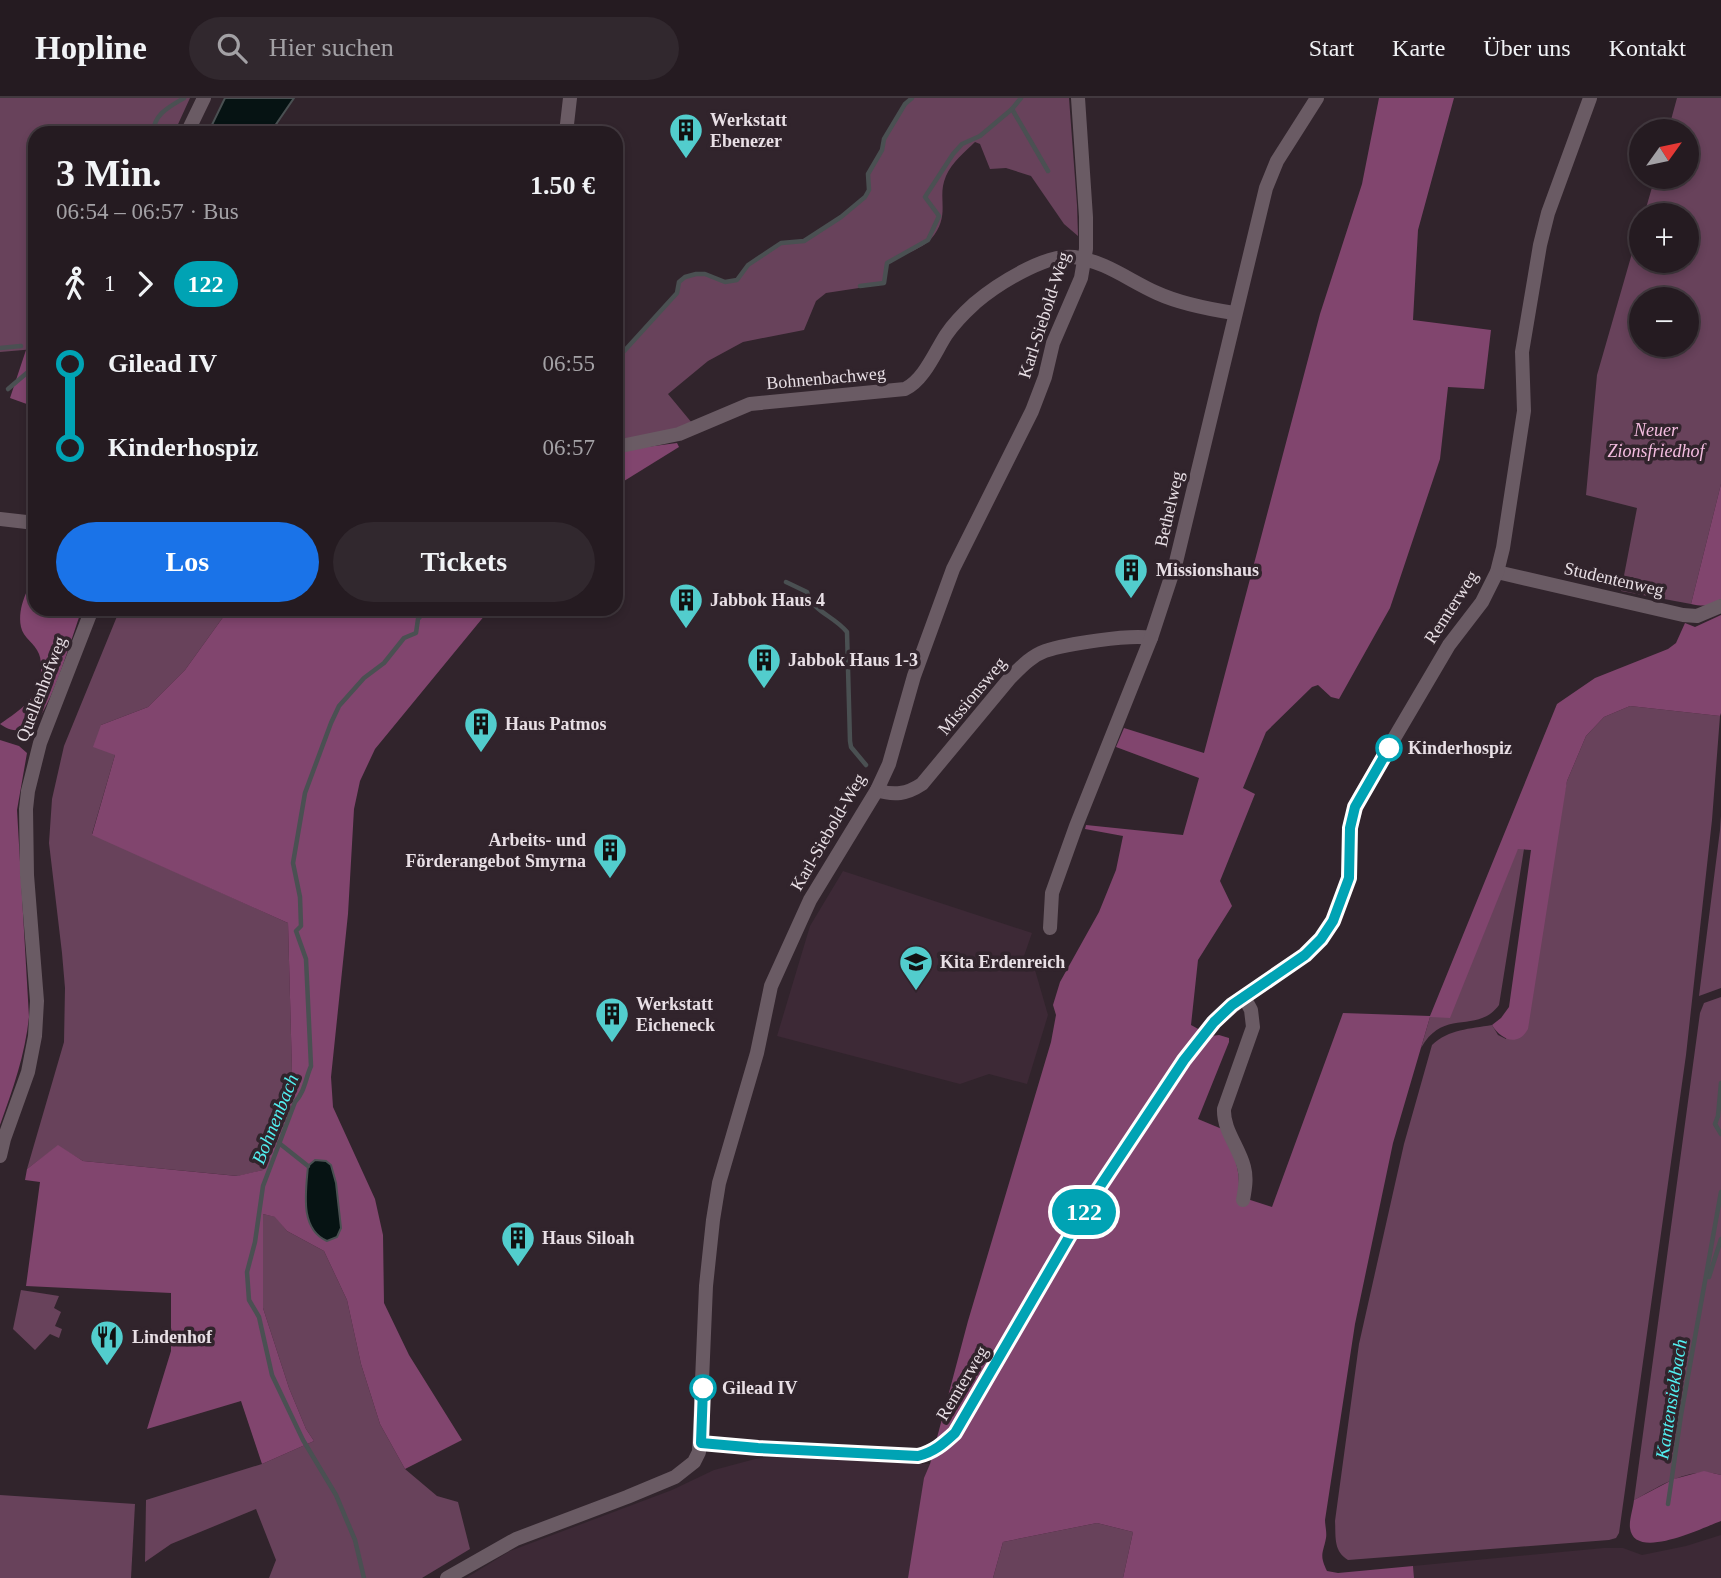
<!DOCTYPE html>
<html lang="de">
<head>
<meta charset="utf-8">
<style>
	body { margin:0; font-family:Georgia,serif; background:#31282e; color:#f1f3f6; height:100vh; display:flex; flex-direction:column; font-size:26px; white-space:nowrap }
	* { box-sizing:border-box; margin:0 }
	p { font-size:23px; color:#a3a1a5 }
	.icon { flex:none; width:38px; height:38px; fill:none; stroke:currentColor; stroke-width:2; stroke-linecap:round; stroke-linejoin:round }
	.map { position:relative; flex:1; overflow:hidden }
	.sheet { position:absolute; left:28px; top:28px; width:595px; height:490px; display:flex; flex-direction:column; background:#251b21; border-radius:21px; box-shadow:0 4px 10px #0003,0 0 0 2px #42393f }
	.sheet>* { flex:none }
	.badge { padding:0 14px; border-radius:23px; font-size:24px; line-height:46px }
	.needle { width:46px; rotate:57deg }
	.controls { position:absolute; left:1629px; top:21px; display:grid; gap:14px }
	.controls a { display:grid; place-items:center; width:70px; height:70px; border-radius:50%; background:#251b21; box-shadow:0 4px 10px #0003,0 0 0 2px #42393f; font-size:35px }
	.map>.badge { position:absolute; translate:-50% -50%; box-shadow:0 0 0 4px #fff }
	.legs { display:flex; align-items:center; gap:10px; height:77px; padding:0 28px; font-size:23px }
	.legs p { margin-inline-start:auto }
	.head { display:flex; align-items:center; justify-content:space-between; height:119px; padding:0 28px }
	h1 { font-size:38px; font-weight:700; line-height:52px }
	.button { display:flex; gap:14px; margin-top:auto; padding:14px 28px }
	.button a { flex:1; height:80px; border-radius:42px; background:#1a73e8; color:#fff; font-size:28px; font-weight:700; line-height:80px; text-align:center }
	.button a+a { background:#31282e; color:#f1f3f6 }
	ul { padding:0 28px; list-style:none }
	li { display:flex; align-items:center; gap:24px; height:84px; font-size:26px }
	li i { display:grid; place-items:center; width:10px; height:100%; margin:0 9px; background:currentColor }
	li i::after { content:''; width:18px; height:18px; margin:-9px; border:5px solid; border-radius:50%; background:#251b21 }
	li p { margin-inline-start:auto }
	li:first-child i { background:linear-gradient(#0000 50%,currentColor 0) }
	li:last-child i { background:linear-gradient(currentColor 50%,#0000 0) }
	header { display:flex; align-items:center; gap:42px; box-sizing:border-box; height:98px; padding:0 35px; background:#251b21; border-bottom:2px solid #42393f }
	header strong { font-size:33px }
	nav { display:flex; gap:38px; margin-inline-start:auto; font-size:24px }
	.search { width:490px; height:63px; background:#31282e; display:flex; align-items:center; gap:18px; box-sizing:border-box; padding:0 24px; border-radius:38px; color:#a3a1a5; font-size:26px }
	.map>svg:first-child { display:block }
</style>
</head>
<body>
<header>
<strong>Hopline</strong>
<div class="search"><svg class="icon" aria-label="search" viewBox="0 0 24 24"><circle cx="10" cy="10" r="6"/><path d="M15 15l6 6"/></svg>Hier suchen</div>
<nav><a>Start</a><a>Karte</a><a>Über uns</a><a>Kontakt</a></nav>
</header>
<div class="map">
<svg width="1721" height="1480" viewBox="0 0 1721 1480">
	<rect width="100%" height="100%" fill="#31242c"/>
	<!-- built -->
	<g fill="#3d2936">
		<path d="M843 773 1032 835 1024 858 1035 872 1048 917 1027 986 989 976 960 986 777 938 810 828Z"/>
		<path d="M775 1359 930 1366 908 1480H466L510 1453 672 1392 714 1372 755 1361Z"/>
		<path d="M1721 1437V1480H1414L1413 1468 1604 1450H1623L1642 1457 1686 1448Z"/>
	</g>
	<!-- green -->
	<g fill="#68425b" fill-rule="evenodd">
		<path d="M0 0H190L174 35H35V251L0 254Z"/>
		<path d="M912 0H1069L1077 107 1078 138 1064 126 1031 78 1006 70 990 71 980 46 975 44C965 54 952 64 946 78 936 101 952 116 931 141 923 150 899 159 887 165L885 186 826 195 816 203 804 232 743 244 708 263 668 296 692 325 675 333 616 345V262L677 195 679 184 685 179 696 176H705L725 184 736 182 748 167 781 145 804 143 842 119 865 99 869 92 868 76 882 52 884 41 905 6Z"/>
		<path d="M1677 0H1721V386L1691 506 1621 493 1637 410 1586 397 1597 277 1641 124 1642 163H1687V117H1644L1655 79H1687V33H1668ZM1642 201H1687V247H1642Z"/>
		<path d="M120 511H229L185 572 148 609 101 627 115 657 92 736 288 825 292 974 275 1042 263 1072 238 1078 83 1063 58 1048 27 1071 64 944 65 890 62 855 49 745 52 701 64 648Z"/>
		<path d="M1630 608 1720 618 1712 722 1686 957 1619 1435 1616 1440 1609 1442 1348 1462C1333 1453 1336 1438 1335 1423L1359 1246 1404 1046 1432 947C1449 931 1470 931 1492 927L1498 937 1506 941 1567 683 1586 638 1604 619Z"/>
		<path d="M1721 718V890L1699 898 1720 732Z"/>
		<path d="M1518 750 1524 751 1499 907C1477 937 1444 909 1421 950L1430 919Z"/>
		<path d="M1721 899V1377C1691 1367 1660 1388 1634 1402L1700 915 1704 905Z"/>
		<path d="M263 1116 276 1119 287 1133 324 1153 347 1202 361 1266 380 1326 405 1371 437 1398 458 1404 470 1451 422 1480H269L276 1462 256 1411 171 1446 145 1464 146 1402 262 1366 314 1343 306 1331 289 1290 263 1210Z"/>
		<path d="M21 1192 59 1198 54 1210 61 1214 55 1228 62 1231 59 1240 50 1236 35 1252 13 1231Z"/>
		<path d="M0 1397 135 1406 131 1480H0Z"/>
		<path d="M1097 1425 1133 1434 1123 1480H993L1003 1444Z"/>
	</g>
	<!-- forest -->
	<g fill="#81456e">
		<path d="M1379 0H1454L1418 132 1413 222 1491 232 1484 291 1448 289 1440 361 1390 510 1339 601 1331 599 1318 587 1312 589 1266 634 1243 690 1255 696 1220 783 1232 808 1198 862 1191 927 1211 938 1219 937 1229 940V944L1198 1021 1222 1031C1233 1055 1242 1071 1238 1098L1272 1109 1343 915 1430 918 1557 606 1595 580 1668 551 1676 545 1685 525 1695 529 1721 517V615L1720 618 1630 608 1604 619 1586 638 1567 683 1528 931C1518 949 1501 942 1492 927L1501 920 1509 909 1531 752 1518 751 1450 920 1430 919 1393 1045 1355 1226 1325 1422C1325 1427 1327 1435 1326 1440 1323 1456 1319 1456 1327 1473L1338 1475 1413 1468 1414 1480H1123L1133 1434 1097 1425 1003 1444 993 1480H908L924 1380 930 1366 968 1223 1051 944 1056 917 1053 907 1060 884 1099 814 1116 772 1123 738 1085 731 1086 727 1183 737 1199 680 1116 649 1124 630 1204 655 1320 216 1362 86Z"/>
		<path d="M35 251V309L10 300 26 252Z"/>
		<path d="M677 345 679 349 616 388V353Z"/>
		<path d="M1721 386V501C1709 508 1705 509 1691 506Z"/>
		<path d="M35 472V511H82C72 538 52 609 34 626 24 636 9 633 0 626 20 612 41 599 41 572 41 566 41 561 39 556 35 545 23 540 21 529 17 507 29 492 35 472Z"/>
		<path d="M229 511H490L375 651 360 683 354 711 348 816 331 979 333 1009 375 1101 383 1137 384 1205 409 1257 462 1342 405 1371 380 1326 361 1266 347 1202 324 1153 287 1133 275 1119 263 1116V1210L289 1290 306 1331 314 1343 262 1366 241 1303 147 1331 171 1253V1195L26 1188 40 1084 25 1082 27 1071 58 1047 83 1063 237 1078 263 1072 275 1042 292 974 288 825 92 737 115 657 93 649 101 627 148 609 185 572Z"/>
		<path d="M0 642 19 648 27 655 17 712 29 919C25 957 13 991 0 1027Z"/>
		<path d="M1704 1373 1721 1377V1423C1704 1429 1634 1464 1630 1430 1629 1422 1633 1411 1634 1402L1674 1381Z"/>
	</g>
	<!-- water -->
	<g fill="#061313" stroke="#4a5052" stroke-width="2">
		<path d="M225 0H294L270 35H208Z"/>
		<path d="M315 1062 326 1063 331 1067 336 1085 341 1130 337 1139 327 1143C299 1131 306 1093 308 1068Z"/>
	</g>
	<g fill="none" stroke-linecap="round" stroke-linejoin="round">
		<!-- stream -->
		<g stroke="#4a5052" stroke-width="4.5">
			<path d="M1012 11 1048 73"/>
			<path d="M153 35C154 16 169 9 184 0"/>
			<path d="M860 188 884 185 887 165 928 142 939 118 925 99 953 56 962 46 980 38 1012 11 1021 0"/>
			<path d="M0 250 21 248"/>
			<path d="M616 262 677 195 679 184 685 179 696 176H705L725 184 737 182 748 167 781 145 804 143 841 119 865 99 869 92 868 76 882 52 884 41 905 6 912 0"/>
			<path d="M8 291 35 268"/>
			<path d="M786 484 807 494C814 515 833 517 847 534L850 643 851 649 866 667"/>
			<path d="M1721 985 1718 1018 1715 1026 1721 1036"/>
			<path d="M279 1045 308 1068"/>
			<path d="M1709 1179 1721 1141"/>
			<path d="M1668 1406 1681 1317 1721 1094"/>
			<path d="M364 1480 355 1442 336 1397 303 1342 272 1277 259 1219 249 1202 247 1174 255 1144 263 1088 295 1004C305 993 305 982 311 968L306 861 296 833 301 828 300 799 293 765 305 695 331 625 339 608 364 580 384 565 404 540 416 535 418 521 427 511"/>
		</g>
		<!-- minor -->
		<g stroke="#6a5b64" stroke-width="14">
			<path d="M187 35 204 0"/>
			<path d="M566 35 570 0"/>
			<path d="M616 349 679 336 750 306 905 291C924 282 935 254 946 237 954 225 964 215 975 205 996 187 1046 155 1074 159 1105 163 1130 183 1157 195 1181 206 1208 211 1234 215"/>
			<path d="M0 421 35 425"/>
			<path d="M1497 474 1683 517 1697 518 1721 508"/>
			<path d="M877 692C894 698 907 696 922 686L1010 580C1021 569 1031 558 1045 553 1066 546 1130 536 1151 540"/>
			<path d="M1050 830 1052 795 1076 728 1151 540 1176 464 1266 90 1277 63 1317 0"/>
			<path d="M0 1058 4 1041 28 974 35 938 37 903 27 777 26 711 28 693 40 645 92 511"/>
			<path d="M1243 1102C1245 1091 1247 1080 1244 1069 1239 1049 1223 1032 1224 1011L1253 929 1251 912 1244 899"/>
			<path d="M701 1345 758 1350 918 1358C934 1354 943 1347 955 1335L1087 1108 1183 962 1214 924 1244 899 1305 857 1321 841 1333 823 1349 780 1350 730 1359 700 1449 547 1482 504 1497 474 1503 450 1524 313 1522 254 1540 147 1548 115 1590 0"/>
			<path d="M447 1480 516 1441 627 1399 675 1379 694 1364 699 1354 706 1188 713 1122 719 1085 757 955 771 888 810 802 877 692 889 666 914 578 953 471 1032 313 1045 279 1053 245 1081 180 1086 151V119L1078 0"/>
		</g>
	</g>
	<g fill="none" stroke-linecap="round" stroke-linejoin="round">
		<!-- line-1 casing -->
		<g stroke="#fff" stroke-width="16">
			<path id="line-1" d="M703 1290 701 1345 758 1350 918 1358C934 1354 943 1346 955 1335L1087 1108 1184 962 1214 924 1232 907 1305 857 1321 841 1333 823 1349 780 1350 730 1355 709 1389 650"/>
		</g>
		<!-- line-1 -->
		<use href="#line-1" stroke="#00a3b4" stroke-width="10"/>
	</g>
	<!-- icons -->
	<defs>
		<g id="building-pin" transform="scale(1.75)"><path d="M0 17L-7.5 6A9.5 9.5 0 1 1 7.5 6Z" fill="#52cdcd" stroke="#31242c"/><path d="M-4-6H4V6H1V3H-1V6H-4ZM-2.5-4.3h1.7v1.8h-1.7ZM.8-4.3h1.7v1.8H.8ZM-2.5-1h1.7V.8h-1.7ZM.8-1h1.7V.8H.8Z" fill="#111"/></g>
		<g id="school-pin" transform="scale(1.75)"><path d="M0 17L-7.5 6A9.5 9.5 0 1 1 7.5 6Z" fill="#52cdcd" stroke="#31242c"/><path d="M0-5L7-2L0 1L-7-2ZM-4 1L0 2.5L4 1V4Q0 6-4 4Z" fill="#111"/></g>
		<g id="restaurant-pin" transform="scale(1.75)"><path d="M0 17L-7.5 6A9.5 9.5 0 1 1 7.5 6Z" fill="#52cdcd" stroke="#31242c"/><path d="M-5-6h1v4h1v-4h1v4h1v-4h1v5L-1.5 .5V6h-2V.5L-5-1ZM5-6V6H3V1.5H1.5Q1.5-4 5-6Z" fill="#111"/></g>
	</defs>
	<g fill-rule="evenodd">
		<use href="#building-pin" x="686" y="32"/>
		<use href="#building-pin" x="1131" y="472"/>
		<use href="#building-pin" x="686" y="502"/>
		<use href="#building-pin" x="764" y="562"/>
		<use href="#building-pin" x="481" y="626"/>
		<use href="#building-pin" x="610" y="752"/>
		<use href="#school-pin" x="916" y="864"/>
		<use href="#building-pin" x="612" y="916"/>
		<use href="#building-pin" x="518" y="1140"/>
		<use href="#restaurant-pin" x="107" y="1239"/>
	</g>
	<!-- markers -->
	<g fill="#fff" stroke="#00a3b4" stroke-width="3.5">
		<circle cx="1389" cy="650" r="12"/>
		<circle cx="703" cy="1290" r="12"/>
	</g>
	<g text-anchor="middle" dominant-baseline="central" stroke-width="7" stroke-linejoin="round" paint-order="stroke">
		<!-- poi labels -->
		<g font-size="18" font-weight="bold" fill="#e8dfe5" stroke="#31242c" text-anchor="start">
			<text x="710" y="22">Werkstatt<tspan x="710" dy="21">Ebenezer</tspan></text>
			<text x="1156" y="472">Missionshaus</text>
			<text x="710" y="502">Jabbok Haus 4</text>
			<text x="788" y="562">Jabbok Haus 1-3</text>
			<text x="505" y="626">Haus Patmos</text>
			<text x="586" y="742" text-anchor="end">Arbeits- und<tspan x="586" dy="21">Förderangebot Smyrna</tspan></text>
			<text x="940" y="864">Kita Erdenreich</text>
			<text x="636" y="906">Werkstatt<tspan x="636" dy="21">Eicheneck</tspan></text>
			<text x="542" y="1140">Haus Siloah</text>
			<text x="132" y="1239">Lindenhof</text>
		</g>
		<!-- street labels -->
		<g font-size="18" fill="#e8dfe5" stroke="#31242c">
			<text transform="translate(1044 217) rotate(-72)">Karl-Siebold-Weg</text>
			<text transform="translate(826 280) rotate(-5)">Bohnenbachweg</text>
			<text transform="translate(1169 411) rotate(-77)">Bethelweg</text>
			<text transform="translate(1614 481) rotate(13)">Studentenweg</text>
			<text transform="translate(1451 509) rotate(-57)">Remterweg</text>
			<text transform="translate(41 591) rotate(-69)">Quellenhofweg</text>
			<text transform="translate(972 598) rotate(-50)">Missionsweg</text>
			<text transform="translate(828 734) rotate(-60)">Karl-Siebold-Weg</text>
			<text transform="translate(962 1285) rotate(-59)">Remterweg</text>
		</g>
		<!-- park labels -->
		<g font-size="18" font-style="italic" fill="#f4bde0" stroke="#31242c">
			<text x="1656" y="332">Neuer<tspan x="1656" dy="21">Zionsfriedhof</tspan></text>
		</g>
		<!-- stop labels -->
		<g font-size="18" font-weight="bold" fill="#e8dfe5" stroke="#31242c" text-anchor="start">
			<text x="1408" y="650">Kinderhospiz</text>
			<text x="722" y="1290">Gilead IV</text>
		</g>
		<!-- water labels -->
		<g font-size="19" font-style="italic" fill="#52f0f1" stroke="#31242c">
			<text transform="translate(275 1021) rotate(-68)">Bohnenbach</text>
			<text transform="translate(1671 1301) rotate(-81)">Kantensiekbach</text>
		</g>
	</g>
</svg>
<div class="controls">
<a><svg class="needle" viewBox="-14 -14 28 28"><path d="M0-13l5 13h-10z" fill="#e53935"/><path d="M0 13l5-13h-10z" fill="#a3a1a5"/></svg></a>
<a>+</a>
<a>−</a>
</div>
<b class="badge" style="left:1084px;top:1114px;background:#00a3b4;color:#fff">122</b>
<section class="sheet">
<div class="head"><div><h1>3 Min.</h1><p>06:54 – 06:57 · Bus</p></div><b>1.50 €</b></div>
<div class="legs"><svg class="icon" aria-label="walk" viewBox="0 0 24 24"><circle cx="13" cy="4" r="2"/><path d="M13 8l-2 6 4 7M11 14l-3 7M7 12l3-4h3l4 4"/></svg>1<svg class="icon" aria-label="forward" viewBox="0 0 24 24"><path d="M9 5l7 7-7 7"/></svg><b class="badge" style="background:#00a3b4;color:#fff">122</b></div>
<ul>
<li><i style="color:#00a3b4"></i><b>Gilead IV</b><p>06:55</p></li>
<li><i style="color:#00a3b4"></i><b>Kinderhospiz</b><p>06:57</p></li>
</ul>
<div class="button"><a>Los</a><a>Tickets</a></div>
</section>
</div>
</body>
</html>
